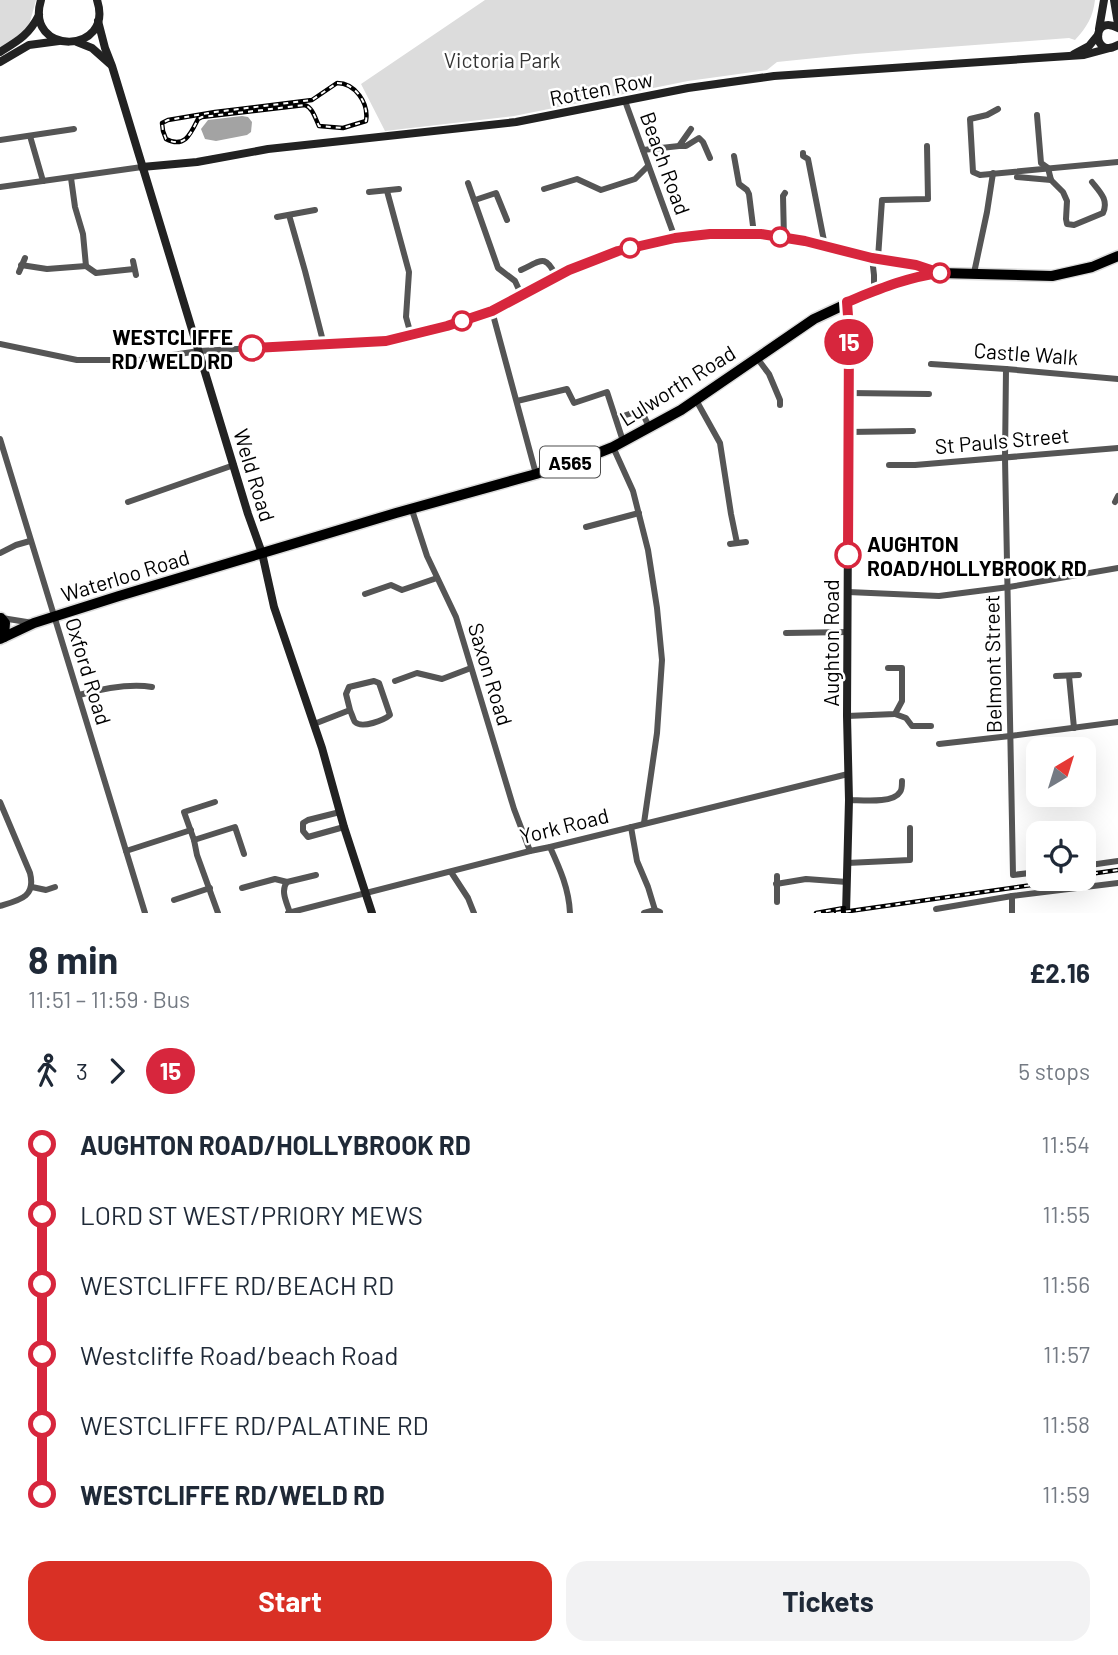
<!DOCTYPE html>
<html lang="en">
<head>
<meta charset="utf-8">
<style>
	body { margin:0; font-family:Barlow,sans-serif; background:#f2f2f3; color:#1f2937; height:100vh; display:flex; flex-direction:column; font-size:26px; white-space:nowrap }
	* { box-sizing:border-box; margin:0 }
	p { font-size:23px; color:#747a83 }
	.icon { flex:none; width:38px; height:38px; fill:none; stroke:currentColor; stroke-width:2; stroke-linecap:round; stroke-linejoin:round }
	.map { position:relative; height:913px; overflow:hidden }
	.side { display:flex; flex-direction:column; background:#fff; flex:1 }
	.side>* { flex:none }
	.badge { padding:0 14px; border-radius:23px; font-size:24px; line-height:46px }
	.needle { width:46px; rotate:38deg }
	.controls { position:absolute; left:1026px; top:737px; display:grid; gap:14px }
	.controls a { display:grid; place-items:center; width:70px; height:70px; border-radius:14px; background:#fff; box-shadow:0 7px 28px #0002; font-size:35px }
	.map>.badge { position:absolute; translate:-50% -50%; box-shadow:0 0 0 4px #fff }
	.legs { display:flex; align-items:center; gap:10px; height:77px; padding:0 28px; font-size:23px }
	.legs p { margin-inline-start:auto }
	.overview { display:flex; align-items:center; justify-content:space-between; height:119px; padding:0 28px }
	h1 { font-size:38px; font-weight:700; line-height:52px }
	.primary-button { display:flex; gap:14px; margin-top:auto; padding:14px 28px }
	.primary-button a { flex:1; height:80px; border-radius:21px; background:#d93025; color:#fff; font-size:28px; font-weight:700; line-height:80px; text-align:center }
	.primary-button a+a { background:#f2f2f3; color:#1f2937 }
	ul { padding:0 28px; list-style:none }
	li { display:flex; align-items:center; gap:24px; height:70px; font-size:26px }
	li i { display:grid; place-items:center; width:10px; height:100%; margin:0 9px; background:currentColor }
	li i::after { content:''; width:18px; height:18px; margin:-9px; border:5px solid; border-radius:50%; background:#fff }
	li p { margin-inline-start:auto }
	li:first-child i { background:linear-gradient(#0000 50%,currentColor 0) }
	li:last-child i { background:linear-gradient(currentColor 50%,#0000 0) }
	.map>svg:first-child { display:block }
</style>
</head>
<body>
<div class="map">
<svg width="1118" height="913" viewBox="0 0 1118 913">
	<rect width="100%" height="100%" fill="#fff"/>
	<!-- green -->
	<g fill="#dcdcdc">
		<path d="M0 0H36L28 29 0 48Z"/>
		<path d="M485 0H1095C1093 17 1087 27 1075 40L1069 38 855 54 777 62 767 70 688 81 514 116 385 131 361 84Z"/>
	</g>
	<!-- water -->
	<path fill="#a3a3a3" d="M242 116 248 117 252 122 251 132 247 135 216 141 205 139 201 129 208 120Z"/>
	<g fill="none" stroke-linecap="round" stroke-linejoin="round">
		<!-- highway casing -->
		<g stroke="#dbdbdb" stroke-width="13">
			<g id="highway">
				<path d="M1 618 5 623 4 637"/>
				<path d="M0 639 34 623 119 596 396 513 536 474 593 455 613 447 681 410 814 319 874 291 911 278 940 273 1052 276 1092 267 1118 256"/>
			</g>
		</g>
		<!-- street -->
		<g stroke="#555" stroke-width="6">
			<path d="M625 101 675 238"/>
			<path d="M998 109 987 115 970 119 973 172 980 175 1118 162"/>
			<path d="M1037 115 1041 163 1048 168 1051 180 1063 192 1067 201 1066 219 1067 224 1074 225 1103 213C1109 200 1100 192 1092 182"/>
			<path d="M30 136 43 181"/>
			<path d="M0 140 74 129"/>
			<path d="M679 146H686L699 138 703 142 710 158"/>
			<path d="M643 150 679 146 691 129"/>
			<path d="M803 153V156L808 159 825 246"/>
			<path d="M734 156 739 184 747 190 749 194 754 234"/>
			<path d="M1017 177 1051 180"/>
			<path d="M468 183 498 268 515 281 521 294"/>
			<path d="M0 187 142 167"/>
			<path d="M544 189 577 179 601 190 635 179 648 166"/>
			<path d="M387 191 409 272 406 317 411 335"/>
			<path d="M369 192 399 189"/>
			<path d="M475 200 496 193 507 220"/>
			<path d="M289 215 305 271 324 345"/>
			<path d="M277 217 315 210"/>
			<path d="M784 238 783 196 785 193"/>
			<path d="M872 258 874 275V291"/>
			<path d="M878 258 882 200 928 199 927 146"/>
			<path d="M133 261 136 275"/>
			<path d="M21 265 47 269 86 266 83 234 75 207 71 178"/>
			<path d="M86 266 96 273 134 269"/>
			<path d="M521 270C541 261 545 253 556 276"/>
			<path d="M19 272 25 258"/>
			<path d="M974 273 987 212 993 173"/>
			<path d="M492 311 536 474"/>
			<path d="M0 344 77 360H139L199 351 386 341 447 326 492 311 569 270 618 251 675 238 710 234H761L805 241 872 258 916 265 935 271"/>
			<path d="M757 358 769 374 780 400V405"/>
			<path d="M931 364 1006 369 1118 379"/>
			<path d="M1006 369 1005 458 1013 875 1038 872"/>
			<path d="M849 393 929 394"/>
			<path d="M696 400 720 443 731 514 737 543"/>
			<path d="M517 401 567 389 574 403 607 392 623 441"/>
			<path d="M626 415 639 411 643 414 649 427"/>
			<path d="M849 432 913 431"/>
			<path d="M0 439 145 913"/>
			<path d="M613 447 633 491 648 550 657 608 662 660 657 733 644 823"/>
			<path d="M889 465H915L1118 448"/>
			<path d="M128 502 234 465"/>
			<path d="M1115 502 1118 496"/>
			<path d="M412 510 427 556 456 617 514 809 530 851"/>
			<path d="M586 527 639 513"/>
			<path d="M730 544 746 542"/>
			<path d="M0 553 16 545 30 541"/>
			<path d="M848 592 939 596 1009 587 1118 568"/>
			<path d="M365 594 391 585 402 590 437 578"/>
			<path d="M2 618 33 623"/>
			<path d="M786 633 848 632"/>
			<path d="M1056 676 1079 675"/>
			<path d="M1069 676 1074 728"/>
			<path d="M395 681 417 673 442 679 471 668"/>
			<path d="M79 695C101 689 129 683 152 687"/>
			<path d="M895 714 906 718 912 726H931"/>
			<path d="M847 716 895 714 902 701V668H888"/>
			<path d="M314 724 350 710 346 694 349 687 374 681 379 683 390 715C384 720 362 729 355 722 354 721 351 712 350 710"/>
			<path d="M939 744 1010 736 1118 722"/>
			<path d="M849 800C861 800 893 804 900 792 902 790 902 783 902 781"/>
			<path d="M0 802 30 873C36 897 20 900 0 906"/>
			<path d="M215 802 184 812 194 840 197 855 218 913"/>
			<path d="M340 812 308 820 303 823V831L308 837 344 827"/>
			<path d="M631 827 637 861 648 887 655 910"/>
			<path d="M194 840 235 827 244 854"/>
			<path d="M550 847C560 869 569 889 570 913"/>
			<path d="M126 851 191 830"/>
			<path d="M847 863 910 860V828"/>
			<path d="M1083 866 1118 861"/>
			<path d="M451 872 468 898 474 913"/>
			<path d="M777 876V902"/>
			<path d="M776 884 806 879 847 882"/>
			<path d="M32 887 46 890 55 887"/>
			<path d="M242 888 275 879 287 882"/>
			<path d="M1012 896V913"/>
			<path d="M174 900 210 888"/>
			<path d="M936 909 1012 896 1118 883"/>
			<path d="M288 913 530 851 550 847 848 774"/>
			<path d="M290 913C287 903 280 891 287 882L316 875"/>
			<path d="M644 913 655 910 660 912"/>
		</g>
		<!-- secondary -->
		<g stroke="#222" stroke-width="8">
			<path d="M41 0C24 56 115 55 97 0"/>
			<path d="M1114 0 1118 24"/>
			<path d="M98 21 105 48 112 66 248 514 262 553 274 607 322 748 344 827 372 913"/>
			<path d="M1118 28C1091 13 1092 60 1118 45"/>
			<path d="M1099 29 1104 0"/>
			<path d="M77 42 92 48 110 64"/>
			<path d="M0 52C18 41 29 35 39 15"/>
			<path d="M1074 54 1089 46 1098 35"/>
			<path d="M0 62 29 45 59 41"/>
			<path d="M142 167 197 162 268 149 516 122 688 88 774 76 1084 55 1110 48"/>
			<path d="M846 913 849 800 847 716 849 330 847 302"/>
		</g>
		<!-- highway -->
		<use href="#highway" stroke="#000" stroke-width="10"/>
		<!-- rail casing -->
		<g stroke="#000" stroke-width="4.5">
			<g id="rail">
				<path d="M337 83C355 83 369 103 366 121L343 128 319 126C315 118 313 108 305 105L202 117 198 119C191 133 185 149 166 139L163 131 162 123 168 120 215 112 312 100Z"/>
				<path d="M1083 875 1118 870"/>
				<path d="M816 913 844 908"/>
				<path d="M836 913 1081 878"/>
			</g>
		</g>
		<!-- rail -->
		<use href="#rail" stroke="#fff" stroke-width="2" stroke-dasharray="5" stroke-linecap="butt"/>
	</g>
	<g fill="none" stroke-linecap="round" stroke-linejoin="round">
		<!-- line-1 casing -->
		<g stroke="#fff" stroke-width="16">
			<path id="line-1" d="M252 348 386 341 447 326 492 311 569 270 618 251 675 238 692 236 710 234H761L805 241 872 258 916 265 940 273C907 277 877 290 847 302L849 330 848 555"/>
		</g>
		<!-- line-1 -->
		<use href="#line-1" stroke="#d7263d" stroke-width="10"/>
	</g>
	<!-- markers -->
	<g fill="#fff" stroke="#d7263d" stroke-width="3.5">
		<circle cx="780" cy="237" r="9"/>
		<circle cx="630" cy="248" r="9"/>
		<circle cx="940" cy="273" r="9"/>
		<circle cx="462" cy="321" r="9"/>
		<circle cx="252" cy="348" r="12"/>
		<circle cx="848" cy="555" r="12"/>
	</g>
	<g text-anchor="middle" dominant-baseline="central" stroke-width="5" stroke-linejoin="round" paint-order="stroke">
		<!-- shield labels -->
		<rect fill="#fff" stroke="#4c4c4c" stroke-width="2" x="540" y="446.5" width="60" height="31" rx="5"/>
		<g font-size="19" font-weight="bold" fill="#000">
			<text x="570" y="462">A565</text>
		</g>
		<!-- park labels -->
		<g font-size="21" fill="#333" stroke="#fff">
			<text x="502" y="59">Victoria Park</text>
		</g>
		<!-- street labels -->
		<g font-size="21" fill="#000" stroke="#fff">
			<text transform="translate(601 88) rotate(-11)">Rotten Row</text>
			<text transform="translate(666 163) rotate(70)">Beach Road</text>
			<text transform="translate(1026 353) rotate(4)">Castle Walk</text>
			<text transform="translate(677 385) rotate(-32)">Lulworth Road</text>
			<text transform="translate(1002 440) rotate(-5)">St Pauls Street</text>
			<text transform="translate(255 475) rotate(73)">Weld Road</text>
			<text transform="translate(125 575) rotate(-17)">Waterloo Road</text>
			<text transform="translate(830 643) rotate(-90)">Aughton Road</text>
			<text transform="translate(992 664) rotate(-91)">Belmont Street</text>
			<text transform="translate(89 671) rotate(73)">Oxford Road</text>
			<text transform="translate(491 674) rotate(73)">Saxon Road</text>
			<text transform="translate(564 825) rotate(-14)">York Road</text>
		</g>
		<!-- stop labels -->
		<g font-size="21" font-weight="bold" fill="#000" stroke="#fff" text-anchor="end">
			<text x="233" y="336">WESTCLIFFE<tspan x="233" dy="24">RD/WELD RD</tspan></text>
			<text x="867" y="543" text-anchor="start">AUGHTON<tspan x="867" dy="24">ROAD/HOLLYBROOK RD</tspan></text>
		</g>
	</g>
</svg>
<div class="controls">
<a><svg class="needle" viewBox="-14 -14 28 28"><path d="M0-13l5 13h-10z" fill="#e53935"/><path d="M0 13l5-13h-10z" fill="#747a83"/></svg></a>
<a><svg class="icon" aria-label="locate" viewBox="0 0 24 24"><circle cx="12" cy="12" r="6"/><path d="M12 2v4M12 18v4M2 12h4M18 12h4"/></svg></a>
</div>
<b class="badge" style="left:849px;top:342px;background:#d7263d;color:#fff">15</b>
</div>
<section class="side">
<div class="overview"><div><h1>8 min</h1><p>11:51 – 11:59 · Bus</p></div><b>£2.16</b></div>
<div class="legs"><svg class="icon" aria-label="walk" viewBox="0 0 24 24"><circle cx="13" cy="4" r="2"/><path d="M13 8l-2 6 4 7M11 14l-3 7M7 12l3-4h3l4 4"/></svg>3<svg class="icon" aria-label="forward" viewBox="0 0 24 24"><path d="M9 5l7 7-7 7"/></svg><b class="badge" style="background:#d7263d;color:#fff">15</b><p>5 stops</p></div>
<ul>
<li><i style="color:#d7263d"></i><b>AUGHTON ROAD/HOLLYBROOK RD</b><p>11:54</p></li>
<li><i style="color:#d7263d"></i><span>LORD ST WEST/PRIORY MEWS</span><p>11:55</p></li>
<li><i style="color:#d7263d"></i><span>WESTCLIFFE RD/BEACH RD</span><p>11:56</p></li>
<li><i style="color:#d7263d"></i><span>Westcliffe Road/beach Road</span><p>11:57</p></li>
<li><i style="color:#d7263d"></i><span>WESTCLIFFE RD/PALATINE RD</span><p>11:58</p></li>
<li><i style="color:#d7263d"></i><b>WESTCLIFFE RD/WELD RD</b><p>11:59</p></li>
</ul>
<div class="primary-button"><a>Start</a><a>Tickets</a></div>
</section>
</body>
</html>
